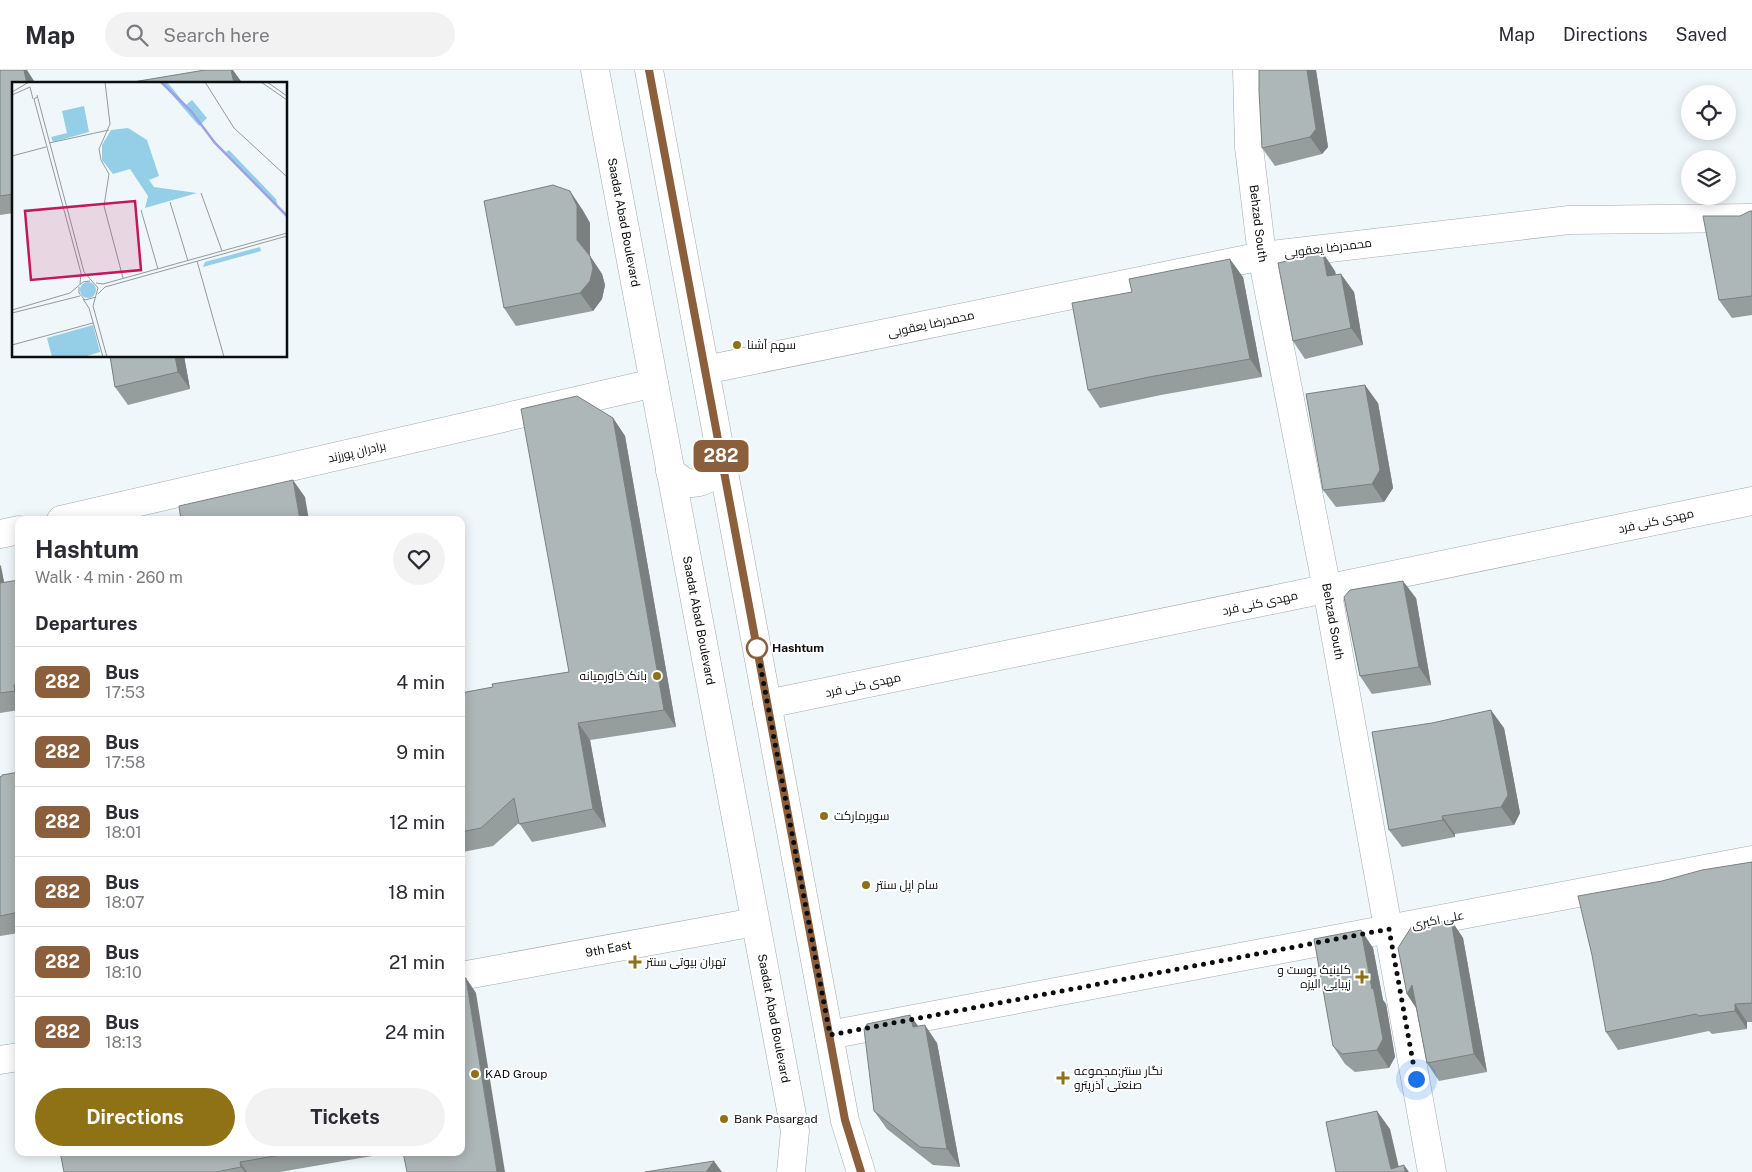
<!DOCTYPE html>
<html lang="en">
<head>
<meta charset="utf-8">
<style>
	body { margin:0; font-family:"Public Sans",Cairo,sans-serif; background:#f2f2f3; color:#2b2b33; height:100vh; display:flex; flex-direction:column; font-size:19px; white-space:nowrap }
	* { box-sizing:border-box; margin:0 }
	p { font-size:16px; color:#7c7c81 }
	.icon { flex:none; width:28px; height:28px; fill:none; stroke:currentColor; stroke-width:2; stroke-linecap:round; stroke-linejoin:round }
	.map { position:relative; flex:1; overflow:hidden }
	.details { position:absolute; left:15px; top:446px; width:450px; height:640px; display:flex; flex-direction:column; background:#fff; border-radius:10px; box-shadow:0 2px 12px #0003 }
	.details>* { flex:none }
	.badge { padding:0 10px; border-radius:8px; font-size:18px; line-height:32px }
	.fabs { position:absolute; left:1681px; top:15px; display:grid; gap:10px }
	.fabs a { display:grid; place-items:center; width:55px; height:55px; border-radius:50%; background:#fff; box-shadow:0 2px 12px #0003; font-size:25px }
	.you { position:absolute; width:25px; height:25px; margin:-12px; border:4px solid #fff; border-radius:50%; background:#1a73e8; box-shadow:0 0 0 8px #1a73e833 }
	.map>.badge { position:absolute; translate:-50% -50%; box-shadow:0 0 0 2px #fff }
	h2 { padding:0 20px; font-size:19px; line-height:45px }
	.round { display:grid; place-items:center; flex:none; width:52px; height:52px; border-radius:26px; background:#f2f2f3 }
	.headline { display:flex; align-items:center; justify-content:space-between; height:85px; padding:0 20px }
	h1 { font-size:24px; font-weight:700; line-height:38px }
	.button { display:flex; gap:10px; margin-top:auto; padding:10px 20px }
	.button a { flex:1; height:58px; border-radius:30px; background:#8f7116; color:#fff; font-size:20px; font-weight:700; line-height:58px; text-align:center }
	.button a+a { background:#f2f2f3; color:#2b2b33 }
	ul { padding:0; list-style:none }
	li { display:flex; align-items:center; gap:15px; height:70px; padding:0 20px; border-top:1px solid #e1e1e2 }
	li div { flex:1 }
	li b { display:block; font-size:19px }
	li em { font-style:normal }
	li .badge { min-width:55px; font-weight:700; text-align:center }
	header { display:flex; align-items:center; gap:30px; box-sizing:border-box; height:70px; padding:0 25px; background:#fff; border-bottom:1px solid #e1e1e2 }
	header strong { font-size:24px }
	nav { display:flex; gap:28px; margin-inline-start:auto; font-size:18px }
	.search { width:350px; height:45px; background:#f2f2f3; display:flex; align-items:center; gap:12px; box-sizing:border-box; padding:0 18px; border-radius:28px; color:#7c7c81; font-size:19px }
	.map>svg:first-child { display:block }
</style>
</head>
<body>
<header>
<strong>Map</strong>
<div class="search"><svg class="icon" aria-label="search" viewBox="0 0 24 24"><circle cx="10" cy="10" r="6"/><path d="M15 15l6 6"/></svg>Search here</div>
<nav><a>Map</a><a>Directions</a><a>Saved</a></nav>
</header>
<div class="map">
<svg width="1752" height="1102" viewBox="0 0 1752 1102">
	<rect width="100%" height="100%" fill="#eff7fa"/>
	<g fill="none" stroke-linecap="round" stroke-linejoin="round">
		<!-- street casing -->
		<g stroke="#a2aaad" stroke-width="29">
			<g id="street">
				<path d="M705 300 1262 186 1569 150 1752 148"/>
				<path d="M61 450 654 313"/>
				<path d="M0 464 19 460"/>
				<path d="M767 634 1752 431"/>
				<path id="s1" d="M461 906 755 852"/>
				<path d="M829 965 1752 790"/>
				<path d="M0 990 19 987"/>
			</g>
		</g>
		<!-- secondary casing -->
		<g stroke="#a2aaad" stroke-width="29">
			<g id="secondary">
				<path id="s2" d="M595 0 795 1061 791 1102"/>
				<path d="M649 0 845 1051 861 1102"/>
				<path id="s3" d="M1247 0 1249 77 1262 186 1327 519 1432 1102"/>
				<path d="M670 401C674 404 679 408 683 411 696 418 713 406 724 399"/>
			</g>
		</g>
		<!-- street -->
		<use href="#street" stroke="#fff" stroke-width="28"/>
		<!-- secondary -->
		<use href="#secondary" stroke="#fff" stroke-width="28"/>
	</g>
	<!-- wall -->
	<g fill="#969d9d">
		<path d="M0 0 35 12 36 14H14V143L0 145Z"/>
		<path d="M1259 0H1316L1328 77 1322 84 1275 96 1262 78Z"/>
		<path d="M582 139 590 153V186L602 204 605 215 602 229 593 241 516 256 504 238Z"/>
		<path d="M1752 141V245L1732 248 1719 230 1740 146Z"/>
		<path d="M1335 201 1336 205 1354 222 1363 275 1305 289 1293 271Z"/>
		<path d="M1243 207 1262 307 1161 325 1100 338 1088 320 1132 222Z"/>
		<path d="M110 286H184L190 319 128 335 115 317Z"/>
		<path d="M1378 333 1393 418 1384 432 1336 437 1323 420Z"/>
		<path d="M613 348 625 366 676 657 590 670 606 757 532 772 519 753 493 776 463 782 461 781V623L493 617 569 602Z"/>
		<path d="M0 495 4 513 19 510V640L0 643Z"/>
		<path d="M1416 528 1431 615 1372 624 1360 606Z"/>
		<path d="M1504 658 1520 743 1514 755 1455 764V767L1402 777 1389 760Z"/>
		<path d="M19 702V863L0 866V707Z"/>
		<path d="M1752 792V952H1747V959L1712 964 1709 961 1618 980 1606 962 1662 811Z"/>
		<path d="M1451 850 1463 868 1487 1002 1439 1011 1427 993 1416 938 1407 924Z"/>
		<path d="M1361 860 1373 878 1383 930 1386 934 1395 987 1389 998 1355 1002 1345 994 1333 976Z"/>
		<path d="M910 945 918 956 937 973 960 1097 933 1095 887 1059 874 1041Z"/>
		<path d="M60 1082H395L280 1102H64Z"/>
	</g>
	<!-- shaded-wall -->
	<g fill="#7a8080">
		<path d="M18 0H27L36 14H27Z"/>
		<path d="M231 0H233L243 14H234Z"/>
		<path d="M1307 0H1316L1328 77 1322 84 1310 67Z"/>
		<path d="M570 121 582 139 590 153V188L577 170Z"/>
		<path d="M1323 183 1335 201 1339 224 1327 206Z"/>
		<path d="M590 186 602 204 605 215 602 229 593 241 580 223Z"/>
		<path d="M1230 189 1243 207 1262 307 1250 289Z"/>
		<path d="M1341 204 1354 222 1363 275 1351 258Z"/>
		<path d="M175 286H184L190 319 178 302Z"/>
		<path d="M1365 315 1378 333 1393 418 1384 432 1372 414Z"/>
		<path d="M613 348 625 366 676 657 664 640Z"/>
		<path d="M293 410 305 427 309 450H300Z"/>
		<path d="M0 495 1 496 8 532 0 521Z"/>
		<path d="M1403 511 1416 528 1431 615 1419 597Z"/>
		<path d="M14 615 19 622V627L15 621Z"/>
		<path d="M1491 640 1504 658 1520 743 1514 755 1501 737Z"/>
		<path d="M578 653 590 670 606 757 593 739Z"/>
		<path d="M1442 746 1455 764V767L1443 750Z"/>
		<path d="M1451 850 1463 868 1487 1002 1474 984Z"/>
		<path d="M1361 860 1373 878 1383 930 1386 934 1395 987 1389 998 1377 980 1372 919Z"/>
		<path d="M466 908 476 923 505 1102H497Z"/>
		<path d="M1412 915 1419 942 1407 924Z"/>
		<path d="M1735 934 1747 952V959L1735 941Z"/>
		<path d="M910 945 923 963 913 957Z"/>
		<path d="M925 955 937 973 960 1097 947 1079Z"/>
		<path d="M1377 1041 1390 1059 1400 1102 1391 1099Z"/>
		<path d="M714 1091 722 1102H706Z"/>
		<path d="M240 1092 247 1102H245L241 1097Z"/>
		<path d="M1404 1095 1409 1102H1405Z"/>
	</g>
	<!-- building -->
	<g fill="#aeb7b7" stroke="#7a8080">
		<path d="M0 0H24L27 14H14V124L0 126Z"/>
		<path d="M205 0H231L234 14H121Z"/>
		<path d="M1259 0H1307L1316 59 1310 67 1262 78 1259 21Z"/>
		<path d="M553 115 570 121 577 136V170L590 186 593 198 590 211 580 223 504 238 484 131Z"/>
		<path d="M1750 141H1752V226L1719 230 1703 146H1740Z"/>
		<path d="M1323 183 1327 206 1341 204 1351 258 1293 271 1278 193Z"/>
		<path d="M1230 189 1250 289 1149 307 1088 320 1072 233 1132 222 1129 209Z"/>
		<path d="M110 286H175L178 302 115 317Z"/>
		<path d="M1365 315 1380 400 1372 414 1323 420 1306 324Z"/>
		<path d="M577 326 613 348 664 640 578 653 593 739 519 754 514 728 481 758 461 762V623L493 617 492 614 569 602 521 339Z"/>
		<path d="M293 410 300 450H181L179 436Z"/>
		<path d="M19 510V614L14 615 15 621 0 623V513Z"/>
		<path d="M1403 511 1419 597 1360 606 1344 527 1350 520Z"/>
		<path d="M1491 640 1508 725 1501 737 1442 746 1443 750 1389 760 1372 662 1432 653Z"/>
		<path d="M19 702V842L0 846V707L2 706V705Z"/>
		<path d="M1752 792V933L1735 934V941L1699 946 1696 944 1606 962 1592 885 1578 826 1662 811 1702 800Z"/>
		<path d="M1451 850 1474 984 1427 993 1412 915 1407 924 1398 878 1412 856Z"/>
		<path d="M1361 860 1372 919 1373 916 1383 969 1377 980 1342 984 1333 976 1314 869Z"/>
		<path d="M466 908 497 1102H407L403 1082H461V909Z"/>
		<path d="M910 945 913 957 925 955 947 1079 920 1077 874 1041 864 959 867 954Z"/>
		<path d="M1377 1041 1391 1099 1404 1095 1405 1102H1336L1326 1052Z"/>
		<path d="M60 1082H298L240 1092 241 1097 216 1102H64Z"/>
		<path d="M714 1091 706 1102H645Z"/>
	</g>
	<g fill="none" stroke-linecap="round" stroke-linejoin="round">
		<!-- line casing -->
		<g stroke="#fff" stroke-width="11">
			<path id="line" d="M649 0 845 1050 861 1102"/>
		</g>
		<!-- line -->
		<use href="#line" stroke="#8b5e3c" stroke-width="8"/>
		<!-- walk -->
		<path stroke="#0b0d0f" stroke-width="5" stroke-dasharray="0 9" d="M757 578 830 965 1389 859 1416 1009"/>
	</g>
	<!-- markers -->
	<g fill="#8f7116" stroke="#fff" stroke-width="2">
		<circle cx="737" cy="275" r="5"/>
		<circle cx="657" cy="606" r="5"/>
		<circle cx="824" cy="746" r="5"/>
		<circle cx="866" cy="815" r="5"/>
		<path d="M632.5 884.5h5v5h5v5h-5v5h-5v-5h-5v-5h5z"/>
		<path d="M1359.5 899.5h5v5h5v5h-5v5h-5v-5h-5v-5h5z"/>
		<circle cx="475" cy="1004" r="5"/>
		<path d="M1060.5 1000.5h5v5h5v5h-5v5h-5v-5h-5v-5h5z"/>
		<circle cx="724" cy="1049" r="5"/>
	</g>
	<circle fill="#fff" stroke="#8b5e3c" stroke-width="2.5" cx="757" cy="578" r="10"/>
	<g text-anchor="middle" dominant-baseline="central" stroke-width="4" stroke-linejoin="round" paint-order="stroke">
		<!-- street labels -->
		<g font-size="12" fill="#0b0d0f" stroke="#fff">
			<text stroke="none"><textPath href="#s2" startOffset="155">Saadat Abad Boulevard</textPath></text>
			<text stroke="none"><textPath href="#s3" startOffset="154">Behzad South</textPath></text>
			<text transform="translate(1328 178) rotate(-7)">محمدرضا یعقوبی</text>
			<text transform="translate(931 254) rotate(-12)">محمدرضا یعقوبی</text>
			<text transform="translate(357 382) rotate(-13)">برادران پورزند</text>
			<text transform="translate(1656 451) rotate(-12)">مهدی کنی فرد</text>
			<text transform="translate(1260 533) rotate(-12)">مهدی کنی فرد</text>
			<text stroke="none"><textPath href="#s2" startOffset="560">Saadat Abad Boulevard</textPath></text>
			<text stroke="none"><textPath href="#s3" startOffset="559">Behzad South</textPath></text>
			<text transform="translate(863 615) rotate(-12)">مهدی کنی فرد</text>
			<text transform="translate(1438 850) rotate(-11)">علی اکبری</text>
			<text stroke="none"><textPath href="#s1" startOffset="150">9th East</textPath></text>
			<text stroke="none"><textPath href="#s2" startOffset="965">Saadat Abad Boulevard</textPath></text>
		</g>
		<!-- poi labels -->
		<g font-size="12" fill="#0b0d0f" stroke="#fff" text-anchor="start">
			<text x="747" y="275">سهم آشنا</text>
			<text x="647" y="606" text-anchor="end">بانک خاورمیانه</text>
			<text x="834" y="746">سوپرمارکت</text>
			<text x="876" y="815">سام اپل سنتر</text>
			<text x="646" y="892">تهران بیوتی سنتر</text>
			<text x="1351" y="900" text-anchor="end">کلینیک پوست و<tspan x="1351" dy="14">زیبایی الیزه</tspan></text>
			<text x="1074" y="1001">نگار سنتر;مجموعه<tspan x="1074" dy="14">صنعتی آذرپترو</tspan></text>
			<text x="485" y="1004">KAD Group</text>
			<text x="734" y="1049">Bank Pasargad</text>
		</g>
		<!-- stop labels -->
		<g font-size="12" font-weight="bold" fill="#0b0d0f" stroke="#fff" text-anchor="start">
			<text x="772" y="578">Hashtum</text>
		</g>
	</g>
	<!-- overview -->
	<g transform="translate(12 12)">
		<rect width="275" height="275" fill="#eff7fa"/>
		<path d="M149 0H155L174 23 180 18 195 36 187 44ZM72 24 77 50 41 60 39 55 55 51 50 29ZM116 46 135 58 147 94 137 98 142 105 185 111 133 126 136 114 118 87 101 92 90 78V63L99 48ZM217 68 264 117 266 125 223 81 214 70ZM248 165 249 169 191 185 193 180ZM68 208a8 8 0 1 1 16 0a8 8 0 1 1-16 0ZM81 243 88 270 72 275H40L35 256Z" fill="#94cee7"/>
		<path fill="none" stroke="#9ca0e5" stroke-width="2.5" d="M149 0 179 29 203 61 275 134"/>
		<path fill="none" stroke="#94999c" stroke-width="1" d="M93 0 98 42 87 67 89 78 97 92 92 124 111 196M193 0 222 46 274 94M249 0 275 18M255 0 275 14M0 10 17 0M0 13 18 5 21 17M25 13 72 190 86 206 81 224 95 275M25 15 22 17 69 191 68 202M37 61 97 48M0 74 34 65M189 111 210 169M158 120 176 179M129 128 146 187M185 179 212 275M84 201 91 202 275 151M67 205V211L73 218 84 215M86 212 93 205 275 154M71 217 77 226 91 275M0 228 58 211 71 200 78 199M0 231 68 214M0 263 81 241"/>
		<path fill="#c2185b" fill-opacity="0.15" stroke="#c2185b" stroke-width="2.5" d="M123 119 129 188 19 198 13 129Z"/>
		<rect width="275" height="275" fill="none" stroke="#0b0d0f" stroke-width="2.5"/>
	</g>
</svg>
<div class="fabs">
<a><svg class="icon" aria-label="locate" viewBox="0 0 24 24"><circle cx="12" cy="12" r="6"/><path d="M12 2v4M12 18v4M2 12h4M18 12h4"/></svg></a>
<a><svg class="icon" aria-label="layers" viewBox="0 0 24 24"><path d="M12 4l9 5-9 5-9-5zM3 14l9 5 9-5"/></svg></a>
</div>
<div class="you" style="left:1416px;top:1009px"></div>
<b class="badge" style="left:721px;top:386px;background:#8b5e3c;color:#fff">282</b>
<section class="details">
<div class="headline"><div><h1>Hashtum</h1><p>Walk · 4 min · 260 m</p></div><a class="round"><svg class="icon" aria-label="heart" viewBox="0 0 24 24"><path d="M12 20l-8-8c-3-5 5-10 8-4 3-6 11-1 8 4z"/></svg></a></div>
<h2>Departures</h2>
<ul>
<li><span class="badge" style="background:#8b5e3c;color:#fff">282</span><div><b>Bus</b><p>17:53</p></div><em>4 min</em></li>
<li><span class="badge" style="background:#8b5e3c;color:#fff">282</span><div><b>Bus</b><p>17:58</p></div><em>9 min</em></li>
<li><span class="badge" style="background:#8b5e3c;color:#fff">282</span><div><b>Bus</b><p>18:01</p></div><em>12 min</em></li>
<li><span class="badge" style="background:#8b5e3c;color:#fff">282</span><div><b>Bus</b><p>18:07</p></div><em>18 min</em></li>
<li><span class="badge" style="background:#8b5e3c;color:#fff">282</span><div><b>Bus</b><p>18:10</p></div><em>21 min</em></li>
<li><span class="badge" style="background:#8b5e3c;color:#fff">282</span><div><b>Bus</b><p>18:13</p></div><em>24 min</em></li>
</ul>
<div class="button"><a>Directions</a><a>Tickets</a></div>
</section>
</div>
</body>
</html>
